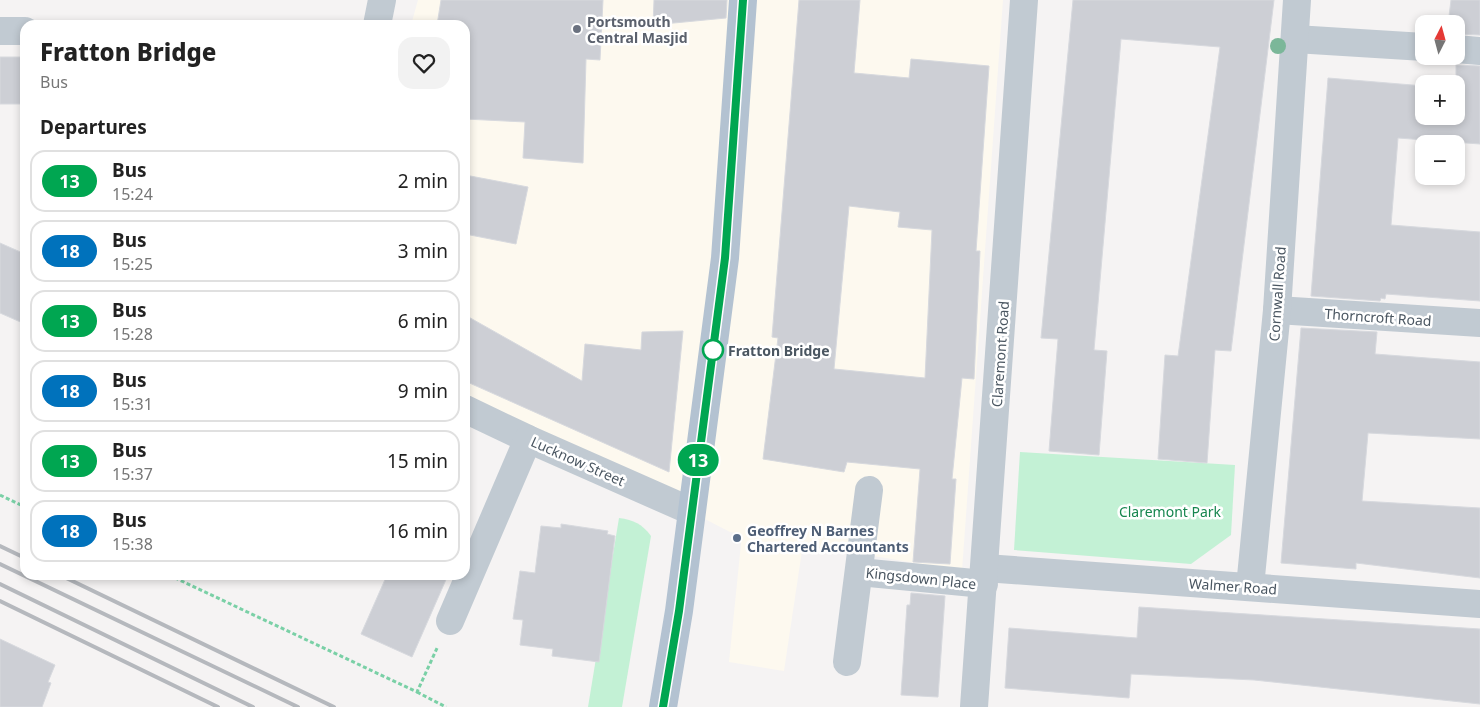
<!DOCTYPE html>
<html lang="en">
<head>
<meta charset="utf-8">
<style>
	body { margin:0; font-family:"Noto Sans",sans-serif; background:#f2f2f2; color:#222; height:100vh; display:flex; flex-direction:column; font-size:19px; white-space:nowrap }
	* { box-sizing:border-box; margin:0 }
	p { font-size:16px; color:#767676 }
	.icon { flex:none; width:28px; height:28px; fill:none; stroke:currentColor; stroke-width:2; stroke-linecap:round; stroke-linejoin:round }
	.map { position:relative; flex:1; overflow:hidden }
	.sheet { position:absolute; left:20px; top:20px; width:450px; height:560px; display:flex; flex-direction:column; background:#fff; border-radius:15px; box-shadow:0 2px 8px #0003 }
	.sheet>* { flex:none }
	.badge { padding:0 10px; border-radius:16px; font-size:18px; line-height:32px }
	.needle { width:32px; rotate:6deg }
	.controls { position:absolute; left:1415px; top:15px; display:grid; gap:10px }
	.controls a { display:grid; place-items:center; width:50px; height:50px; border-radius:10px; background:#fff; box-shadow:0 2px 8px #0003; font-size:25px }
	.map>.badge { position:absolute; translate:-50% -50%; box-shadow:0 0 0 2px #fff }
	h2 { padding:0 20px; font-size:19px; line-height:45px }
	.round { display:grid; place-items:center; flex:none; width:52px; height:52px; border-radius:15px; background:#f2f2f2 }
	.headline { display:flex; align-items:center; justify-content:space-between; height:85px; padding:0 20px }
	h1 { font-size:24px; font-weight:800; line-height:38px }
	ul { padding:0; list-style:none }
	li { display:flex; align-items:center; gap:15px; height:62px; margin:0 10px 8px; padding:0 10px; border:2px solid #e0e0e0; border-radius:15px }
	li div { flex:1 }
	li b { display:block; font-size:19px }
	li em { font-style:normal }
	li .badge { min-width:55px; font-weight:700; text-align:center }
	.map>svg:first-child { display:block }
</style>
</head>
<body>
<div class="map">
<svg width="1480" height="707" viewBox="0 0 1480 707">
	<rect width="100%" height="100%" fill="#f5f3f3"/>
	<!-- commercial -->
	<path fill="#fdf9ef" d="M418 0H1003L962 571 803 544 784 671 729 662 742 534 730 532 465 395V25H411Z"/>
	<!-- green -->
	<g fill="#c3f1d5">
		<path d="M1020 452 1235 465 1231 535 1191 564 1014 550Z"/>
		<path d="M619 518C634 520 642 524 651 536L622 707H588Z"/>
	</g>
	<!-- building -->
	<g fill="#cdcfd5" stroke="#d7d9de" fill-rule="evenodd">
		<path d="M441 0H603L600 60 586 59 583 163 523 158 525 122 465 119V25H437Z"/>
		<path d="M654 0H727L726 18 653 25Z"/>
		<path d="M799 0H860L854 73 909 78 911 59 989 66 976 251H980L974 379 962 378 952 479H956L950 564 913 562 920 469 847 462 844 472 763 459 778 338 772 337ZM849 206 900 212 898 227 932 230 925 378 834 369Z"/>
		<path d="M1073 0H1274L1231 351 1215 350 1207 463 1158 459 1165 355 1178 356 1220 47 1121 39 1094 350 1107 351 1099 455 1049 451 1058 339 1041 338Z"/>
		<path d="M1451 0H1480V35L1456 34V24H1448Z"/>
		<rect x="0" y="57" width="25" height="47"/>
		<path d="M1456 65 1480 66V144L1398 138 1391 225 1480 232V301L1386 294 1385 299 1381 298 1380 301 1311 296 1328 78 1424 86V116H1456V84H1431L1432 80 1456 82Z"/>
		<path d="M465 175 528 187 516 244 465 234Z"/>
		<path d="M0 243 25 254V324L0 313Z"/>
		<path d="M465 315 582 381 585 344 641 350 642 332 683 331 669 472 465 381Z"/>
		<path d="M1301 328 1377 332 1375 354 1480 362V439L1368 433 1362 501 1480 508V578L1356 563V569L1281 563Z"/>
		<path d="M561 524 608 531 607 534 615 536 599 662 552 656 553 649 520 645 523 620 513 619 520 571 535 573 541 526 561 528Z"/>
		<path d="M387 575H448L412 657 361 634Z"/>
		<path d="M911 593 945 596 938 697 901 695 907 605H910Z"/>
		<path d="M1139 607 1480 629V704L1254 680 1131 674 1129 698 1005 688 1009 628 1137 638Z"/>
		<path d="M0 639 55 665 48 682 51 683 42 707H0Z"/>
	</g>
	<g fill="none" stroke-linecap="round" stroke-linejoin="round">
		<!-- path -->
		<g stroke="#7ad0a6" stroke-width="3" stroke-dasharray="4 2.5" stroke-linecap="butt">
			<path d="M0 495 25 507"/>
			<path d="M169 575 417 692 438 646"/>
			<path d="M417 692 446 707"/>
		</g>
		<!-- street -->
		<g stroke="#c1cad2" stroke-width="28">
			<path d="M377 25 382 0"/>
			<path d="M0 31H25"/>
			<path d="M1295 39 1424 47"/>
			<path d="M1456 49 1480 51"/>
			<path d="M1277 310 1480 323"/>
			<path d="M465 409 528 439 691 511"/>
			<path d="M985 568 1480 604"/>
			<path d="M859 572 984 584"/>
			<path d="M1250 587 1277 310 1297 0"/>
			<path d="M450 621 528 439"/>
			<path d="M847 662 869 490"/>
			<path d="M974 707 1024 0"/>
		</g>
		<!-- primary -->
		<path stroke="#b3c2d1" stroke-width="28" d="M663 707 679 611 725 258 743 0"/>
		<!-- rail -->
		<g stroke="#b5b8bd" stroke-width="4">
			<path d="M0 546 25 558"/>
			<path d="M0 564 298 707"/>
			<path d="M60 575 334 707"/>
			<path d="M0 584 253 707"/>
			<path d="M0 601 218 707"/>
		</g>
	</g>
	<!-- trees -->
	<circle fill="#7bb799" cx="1278" cy="46" r="8"/>
	<g fill="none" stroke-linecap="round" stroke-linejoin="round">
		<!-- line casing -->
		<g stroke="#fff" stroke-width="11">
			<path id="line" d="M663 707 679 611 725 258 743 0"/>
		</g>
		<!-- line -->
		<use href="#line" stroke="#00a651" stroke-width="8"/>
	</g>
	<!-- markers -->
	<circle fill="#6b7280" stroke="#fff" stroke-width="2" cx="577" cy="29" r="5"/>
	<circle fill="#fff" stroke="#00a651" stroke-width="2.5" cx="713" cy="350" r="10"/>
	<circle fill="#5c6f8a" stroke="#fff" stroke-width="2" cx="737" cy="538" r="5"/>
	<g text-anchor="middle" dominant-baseline="central" stroke-width="5" stroke-linejoin="round" paint-order="stroke">
		<!-- worship labels -->
		<g font-size="14" font-weight="bold" fill="#5b616d" stroke="#fff" text-anchor="start">
			<text x="587" y="21">Portsmouth<tspan x="587" dy="16">Central Masjid</tspan></text>
		</g>
		<!-- street labels -->
		<g font-size="14" fill="#4a5661" stroke="#fff">
			<text transform="translate(1277 294) rotate(-86)">Cornwall Road</text>
			<text transform="translate(1378 317) rotate(4)">Thorncroft Road</text>
			<text transform="translate(1000 354) rotate(-86)">Claremont Road</text>
			<text transform="translate(578 461) rotate(24)">Lucknow Street</text>
			<text transform="translate(921 578) rotate(6)">Kingsdown Place</text>
			<text transform="translate(1233 586) rotate(4)">Walmer Road</text>
		</g>
		<!-- stop labels -->
		<g font-size="14" font-weight="bold" fill="#4a5661" stroke="#fff" text-anchor="start">
			<text x="728" y="350">Fratton Bridge</text>
		</g>
		<!-- park labels -->
		<g font-size="14" fill="#17864f" stroke="#fff">
			<text x="1170" y="511">Claremont Park</text>
		</g>
		<!-- service labels -->
		<g font-size="14" font-weight="bold" fill="#4e5e75" stroke="#fff" text-anchor="start">
			<text x="747" y="530">Geoffrey N Barnes<tspan x="747" dy="16">Chartered Accountants</tspan></text>
		</g>
	</g>
</svg>
<div class="controls">
<a><svg class="needle" viewBox="-14 -14 28 28"><path d="M0-13l5 13h-10z" fill="#e53935"/><path d="M0 13l5-13h-10z" fill="#767676"/></svg></a>
<a>+</a>
<a>−</a>
</div>
<b class="badge" style="left:698px;top:460px;background:#00a651;color:#fff">13</b>
<section class="sheet">
<div class="headline"><div><h1>Fratton Bridge</h1><p>Bus</p></div><a class="round"><svg class="icon" aria-label="heart" viewBox="0 0 24 24"><path d="M12 20l-8-8c-3-5 5-10 8-4 3-6 11-1 8 4z"/></svg></a></div>
<h2>Departures</h2>
<ul>
<li><span class="badge" style="background:#00a651;color:#fff">13</span><div><b>Bus</b><p>15:24</p></div><em>2 min</em></li>
<li><span class="badge" style="background:#0072bc;color:#fff">18</span><div><b>Bus</b><p>15:25</p></div><em>3 min</em></li>
<li><span class="badge" style="background:#00a651;color:#fff">13</span><div><b>Bus</b><p>15:28</p></div><em>6 min</em></li>
<li><span class="badge" style="background:#0072bc;color:#fff">18</span><div><b>Bus</b><p>15:31</p></div><em>9 min</em></li>
<li><span class="badge" style="background:#00a651;color:#fff">13</span><div><b>Bus</b><p>15:37</p></div><em>15 min</em></li>
<li><span class="badge" style="background:#0072bc;color:#fff">18</span><div><b>Bus</b><p>15:38</p></div><em>16 min</em></li>
</ul>
</section>
</div>
</body>
</html>
